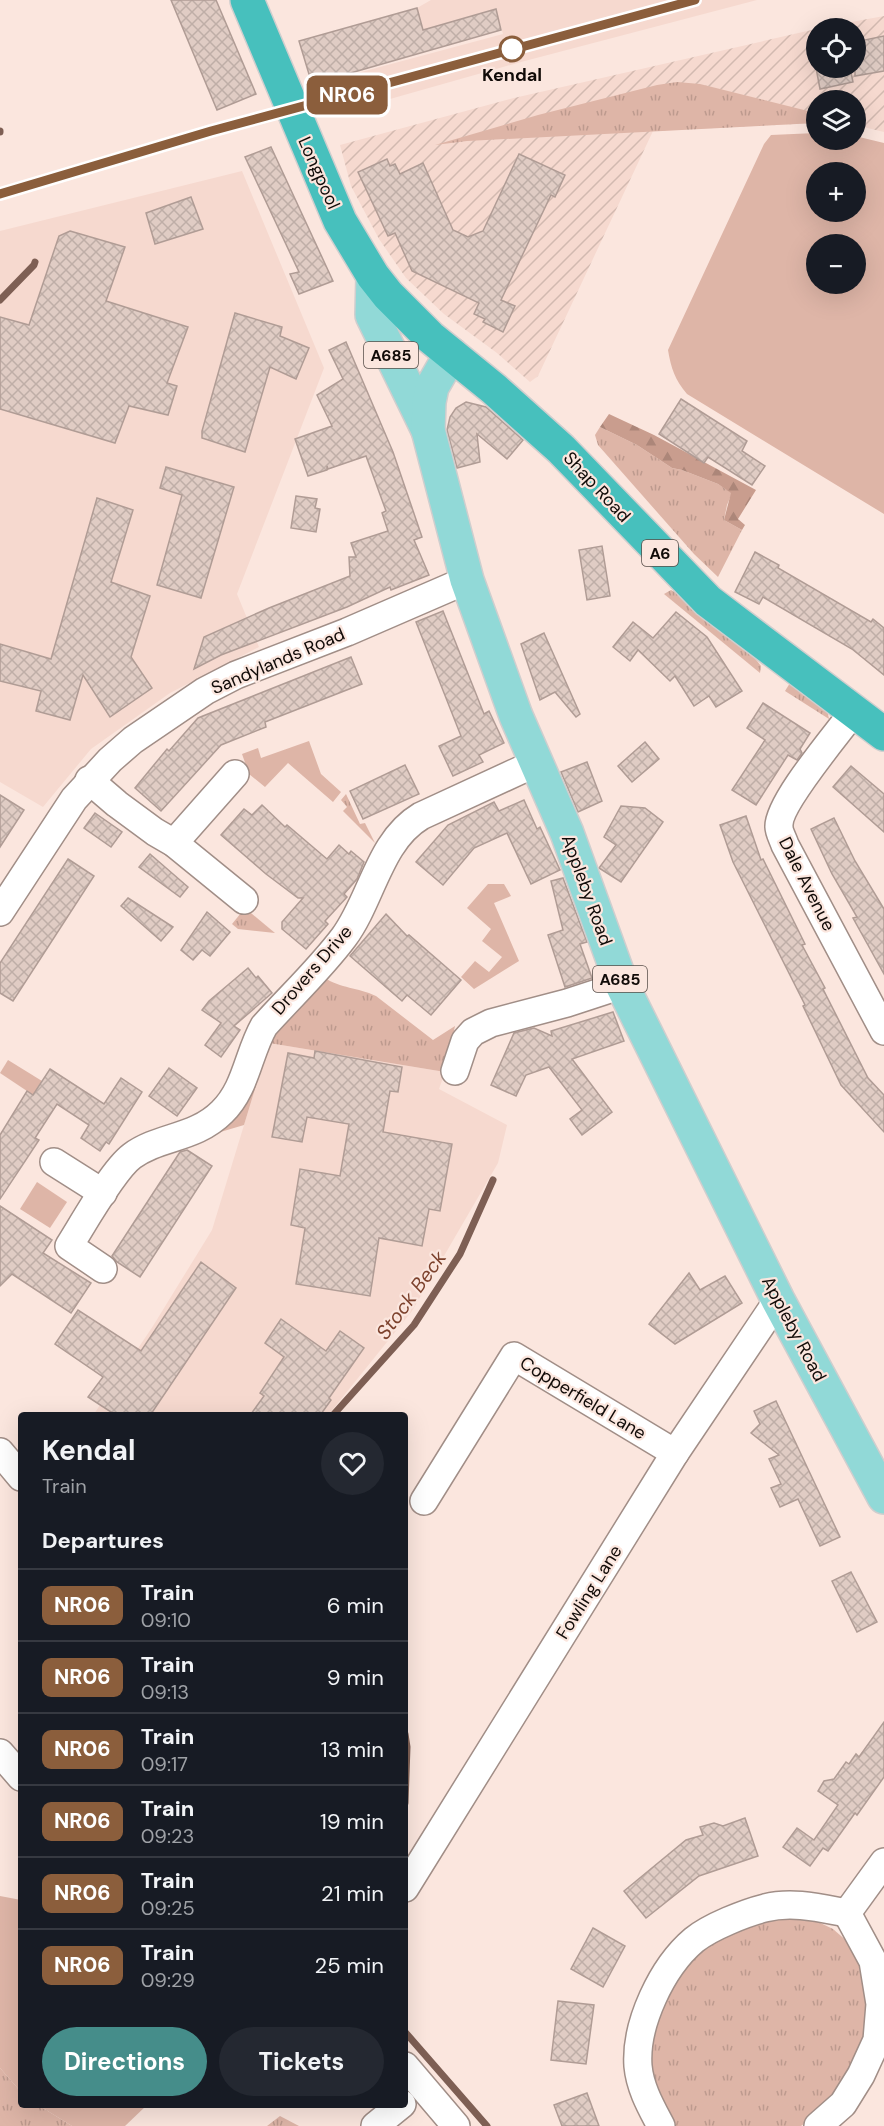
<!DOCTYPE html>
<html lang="en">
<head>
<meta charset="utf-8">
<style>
	body { margin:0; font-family:"DM Sans",sans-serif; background:#242831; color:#f1f3f6; height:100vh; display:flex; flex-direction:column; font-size:22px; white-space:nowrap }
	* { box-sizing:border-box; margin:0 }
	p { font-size:20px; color:#9ea1a6 }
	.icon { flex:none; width:33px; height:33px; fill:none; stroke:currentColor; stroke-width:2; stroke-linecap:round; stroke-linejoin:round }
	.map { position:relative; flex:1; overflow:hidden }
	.drawer { position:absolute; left:18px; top:1412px; width:390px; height:696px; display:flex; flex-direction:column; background:#171b24; border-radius:6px; box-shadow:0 6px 24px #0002 }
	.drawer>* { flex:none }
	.badge { padding:0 12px; border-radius:9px; font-size:21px; line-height:39px }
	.fabs { position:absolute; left:806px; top:18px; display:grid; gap:12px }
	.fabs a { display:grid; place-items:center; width:60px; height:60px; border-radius:50%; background:#171b24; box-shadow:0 6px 24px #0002; font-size:30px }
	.map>.badge { position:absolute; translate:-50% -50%; box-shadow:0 0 0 3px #fff }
	h2 { padding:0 24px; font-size:22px; line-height:54px }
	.round { display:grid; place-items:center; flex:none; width:63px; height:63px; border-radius:32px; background:#242831 }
	.head { display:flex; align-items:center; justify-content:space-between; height:102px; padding:0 24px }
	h1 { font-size:28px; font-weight:700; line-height:45px }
	.button { display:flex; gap:12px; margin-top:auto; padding:12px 24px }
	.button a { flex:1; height:69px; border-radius:36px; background:#458d8a; color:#fff; font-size:24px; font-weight:700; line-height:69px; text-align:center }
	.button a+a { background:#242831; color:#f1f3f6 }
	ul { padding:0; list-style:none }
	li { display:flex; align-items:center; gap:18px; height:72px; padding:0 24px; border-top:2px solid #363941 }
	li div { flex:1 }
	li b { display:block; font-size:22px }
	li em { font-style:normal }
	li .badge { min-width:66px; font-weight:700; text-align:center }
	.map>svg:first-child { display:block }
</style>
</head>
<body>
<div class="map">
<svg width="884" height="2126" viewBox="0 0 884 2126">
	<defs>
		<pattern id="industrial-furrows" width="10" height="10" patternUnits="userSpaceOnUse" patternTransform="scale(1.5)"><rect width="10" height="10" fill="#f6d9cf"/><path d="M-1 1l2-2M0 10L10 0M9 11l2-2" fill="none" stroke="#d2b9b0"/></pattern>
		<pattern id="grass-tufts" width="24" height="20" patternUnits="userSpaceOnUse" patternTransform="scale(1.5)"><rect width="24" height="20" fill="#deb5a7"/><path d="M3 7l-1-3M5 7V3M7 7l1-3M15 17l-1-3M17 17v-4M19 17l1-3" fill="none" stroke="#bd9a8e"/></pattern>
		<pattern id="forest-firs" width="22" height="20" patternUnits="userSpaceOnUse" patternTransform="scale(1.5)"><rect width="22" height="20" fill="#c99d8e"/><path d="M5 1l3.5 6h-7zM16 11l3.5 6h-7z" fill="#ac8679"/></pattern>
		<pattern id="building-cross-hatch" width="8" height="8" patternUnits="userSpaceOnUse" patternTransform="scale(1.5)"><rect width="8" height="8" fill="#e0ccc4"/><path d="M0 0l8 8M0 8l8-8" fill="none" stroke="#bfaea7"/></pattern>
	</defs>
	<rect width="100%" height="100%" fill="#fbe6de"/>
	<!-- built -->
	<g fill="#f6d9cf">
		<path d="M431 0H757L521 62 330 116 331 99 324 82 503 34 496 10 423 30 417 8Z"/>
		<path d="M242 171 324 368 237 594 259 647 170 693 91 749 43 807 0 782V231Z"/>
		<path d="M269 1043 445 1072 439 1089 507 1125 498 1163 412 1311 329 1414H94L153 1326 212 1230Z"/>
	</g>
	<!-- industrial -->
	<path fill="url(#industrial-furrows)" d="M884 16V132L855 125V100H816V123L653 131 538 376 530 382 497 353 444 314 406 278 379 239 351 186 340 145 514 98 816 29V68H855V28H819Z"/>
	<!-- grass -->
	<g fill="url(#grass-tufts)">
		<path d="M677 82 700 84 816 113V123L467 141 435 145 538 115 657 85Z"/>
		<path d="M600 427 637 445 672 468 682 470 718 484 732 493 727 505 724 520 742 530 718 577 694 554 598 445 595 435Z"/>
		<path d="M671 590 683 597 754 657 761 666 760 673 664 594Z"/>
		<path d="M790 683 827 709 829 719 785 691Z"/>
		<path d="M346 794 360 824 365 823 375 843 343 811 347 807 341 800Z"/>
		<path d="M245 908 275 933 238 929 232 924Z"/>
		<path d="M323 977C342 989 357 987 376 996L433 1040 455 1026 445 1072 269 1043 244 1125 207 1136 265 1042Z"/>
		<path d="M768 1916 812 1919 833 1929 848 1942 861 1962 873 2005 862 2051 824 2109 801 2126H674L665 2116 649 2062 659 2007 678 1972 702 1948Z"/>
		<path d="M0 2068 21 2092V2104L38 2105 72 2126H0Z"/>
		<path d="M280 2116 299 2126H267Z"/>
	</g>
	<!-- forest -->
	<path fill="url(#forest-firs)" d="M609 414 654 435 756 490 738 519 745 525 742 530 724 520 731 493 718 484 682 470 672 468 637 445 600 427Z"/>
	<!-- garden -->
	<g fill="#deb5a7" fill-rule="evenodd">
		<path d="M816 133V140H855V136L884 143V514L687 394C675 380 671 368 668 350L764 144 771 135ZM855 172V212H816V172ZM816 244H855V284H816Z"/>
		<path d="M309 741 321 774 341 792 333 802 288 763 265 787 249 774 242 754 258 748 261 758Z"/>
		<path d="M488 884H504L511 896 494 903 519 961 474 989 461 977 475 961 489 972 502 957 482 941 491 929 467 908Z"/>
		<path d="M8 1060 42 1081 36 1097 0 1073Z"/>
		<path d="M37 1182 67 1202 50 1228 20 1209Z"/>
		<path d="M0 1896 21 1900V2092L0 2068Z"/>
		<path d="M38 2105H147L125 2126H72Z"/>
	</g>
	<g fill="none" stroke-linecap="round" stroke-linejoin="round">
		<!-- stream -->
		<g stroke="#7e5f54" stroke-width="7">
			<path d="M0 131V132"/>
			<path d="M0 300 34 265 35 262"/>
			<path d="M334 1414 414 1325 460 1254 493 1180"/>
			<path d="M405 1734 407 1747 405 1803"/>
			<path d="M405 2032 487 2126"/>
		</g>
	</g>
	<!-- building -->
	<g fill="url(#building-cross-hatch)" stroke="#b09c95" stroke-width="1.5">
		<path d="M171 0H216L256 94 217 110Z"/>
		<path d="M417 8 423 30 496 9 501 30 312 84 299 41Z"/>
		<path d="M884 36V71L855 76V42Z"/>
		<path d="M816 68H850L853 82 820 89Z"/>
		<path d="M271 147 333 281 299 294 290 274 299 272 245 157Z"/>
		<path d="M519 154 565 175 555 197 551 195 501 300 515 306 503 332 483 322 485 319 474 314 479 303 412 271 395 233 388 236 358 172 387 159 390 166 395 164 400 174 423 163 453 230 468 237 483 231Z"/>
		<path d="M191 197 203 229 155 244 146 213Z"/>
		<path d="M70 231 125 247 106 301 188 327 167 383 177 386 168 415 129 406 115 443 0 409V317L29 325 59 236Z"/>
		<path d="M235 313 282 327 280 336 309 348 296 379 270 367 245 452 202 438V431Z"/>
		<path d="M346 342 393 452 422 537 414 540 429 575 391 590 390 587 347 607 221 655 194 669 204 637 269 608 350 576 349 557H356L351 543 388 531 382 513 386 511 366 456 328 469 327 466V470L308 476 295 439 332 426 317 395 343 379 329 350Z"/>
		<path d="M681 399 747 441 742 451 765 466 752 485 708 457 704 463 659 434Z"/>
		<path d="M466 402 486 407 523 440 507 459 477 434 480 462 457 468 447 430 450 417 456 408Z"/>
		<path d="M166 467 234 487 201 598 157 585 182 495 160 488Z"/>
		<path d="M296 496 317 499 315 508 320 509 316 532 291 528Z"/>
		<path d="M97 498 133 510 111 582 150 596 131 657 152 688 110 717 83 675 70 720 36 711 41 691 0 681V644L51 659Z"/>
		<path d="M602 546 610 596 587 600 579 550Z"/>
		<path d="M755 552 779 565 778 568 871 622 873 619 884 628V675L852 649 763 597 759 604 735 592Z"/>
		<path d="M443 611 484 714 489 711 504 743 479 755 483 762 453 776 439 746 461 736 416 622Z"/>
		<path d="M676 612 707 637 742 691 716 707 709 696 694 706 675 676 670 681 638 650 630 661 613 647 633 622 653 638Z"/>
		<path d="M544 633 580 714 576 717 555 692 540 700 521 644Z"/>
		<path d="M351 657 362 684 265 722 266 727 221 745 161 811 135 788 167 749 169 751 198 718Z"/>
		<path d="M763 703 810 733 800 749 802 753 797 760 788 755 756 805 732 790 765 740 747 728Z"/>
		<path d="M645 742 659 759 632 782 618 766Z"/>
		<path d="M587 762 602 801 578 812 561 772Z"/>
		<path d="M405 765 419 794 363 819 350 791Z"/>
		<path d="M851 766 884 794V832L833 787Z"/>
		<path d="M0 795 24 810 0 847Z"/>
		<path d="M524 800 537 829 540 827 560 870 531 884 507 833 474 848 443 885 416 862 448 825 494 802 499 811Z"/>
		<path d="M262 805 285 827 287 825 327 859 339 845 349 854 351 851 364 862 357 879 344 894 347 897 325 921 328 924 306 949 282 929V922L303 898H298L266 874 221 835 244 809 252 815Z"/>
		<path d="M621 806 645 808 663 822 621 882 599 868 616 845 604 837Z"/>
		<path d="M95 813 122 832 111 847 84 828Z"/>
		<path d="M746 816 761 860 763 859 805 944 802 945 825 988 823 989 868 1078 884 1095V1132L841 1085 803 1006 805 1005 733 862 720 825Z"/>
		<path d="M834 818 855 861 884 909V974L853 918 857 917 832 874 811 829Z"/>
		<path d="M150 854 188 887 180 897 139 867Z"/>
		<path d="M68 859 94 876 13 1001 0 993V963Z"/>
		<path d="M563 878 587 942 580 944 592 978 565 987 548 935 563 930 551 881Z"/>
		<path d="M128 898 173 927 161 941 121 906Z"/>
		<path d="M207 912 230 932 210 956 202 950 193 960 181 950Z"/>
		<path d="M386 914 407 936 409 935 461 980 431 1015 407 995 402 1001 350 956Z"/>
		<path d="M248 968 256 978 258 976 272 993 234 1026 240 1030 221 1057 205 1045 221 1023 202 1010 209 1001Z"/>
		<path d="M613 1012 624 1041 572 1059 612 1112 582 1135 570 1119 582 1110 549 1067 526 1075 516 1096 491 1085 514 1033 534 1028 552 1036 551 1031Z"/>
		<path d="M315 1051 402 1067 398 1092 390 1091 383 1132 452 1144 440 1211 429 1209 422 1246 379 1238 370 1296 296 1284 305 1228 291 1225 300 1169 340 1176 349 1124 307 1117 302 1142 272 1137 288 1053 314 1058Z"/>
		<path d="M169 1068 197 1088 177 1116 149 1096Z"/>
		<path d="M50 1069 104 1104 121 1078 142 1092 109 1144 106 1142 100 1151 81 1138 89 1125 57 1104 35 1138 39 1140 0 1199V1135L27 1091 33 1095Z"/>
		<path d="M187 1150 212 1166 140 1277 117 1262 112 1256 180 1152Z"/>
		<path d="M0 1206 52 1240 43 1253 91 1283 71 1313 12 1274 0 1286Z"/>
		<path d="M201 1262 236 1288 151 1414H114L88 1397 103 1377 55 1344 78 1310 141 1351Z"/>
		<path d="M689 1273 700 1290 725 1276 742 1303 675 1344 649 1324Z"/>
		<path d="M281 1319 326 1351 340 1331 364 1348 329 1398 331 1400 321 1414H251L264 1396 260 1393 284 1357 265 1343Z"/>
		<path d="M776 1401 840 1537 820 1546 798 1499 780 1507 771 1488 781 1484 769 1459 779 1455 751 1433 760 1424 754 1411Z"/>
		<path d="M851 1572 877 1622 857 1632 832 1581Z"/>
		<path d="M884 1722V1777L857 1815 855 1813 828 1851 823 1848 810 1866 783 1847 797 1828 814 1840 838 1805 818 1791 824 1781 834 1779 846 1762 849 1764 856 1754 859 1757Z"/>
		<path d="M745 1818 758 1856 699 1876 646 1918 624 1891 686 1840 703 1835 700 1827 714 1823 723 1826Z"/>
		<path d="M593 1928 625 1946 603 1987 571 1969Z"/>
		<path d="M558 2001 594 2005 586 2064 551 2060Z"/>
		<path d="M587 2093 599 2126H562L554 2105Z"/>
	</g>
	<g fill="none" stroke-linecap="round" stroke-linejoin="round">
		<!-- minor casing -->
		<g stroke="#a18e87" stroke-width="30">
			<g id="minor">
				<path d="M854 711C839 732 777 804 779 827 779 832 783 839 785 845L884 1031"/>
				<path d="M89 780 117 804 155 832 174 843 244 900"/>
				<path d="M174 843 235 774"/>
				<path d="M0 912 74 799 110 760 133 740 205 691 236 675 347 632 467 580"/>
				<path d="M455 1071 465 1041 473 1032 491 1023 567 1003 622 985"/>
				<path d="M54 1162 103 1193"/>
				<path d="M103 1269 69 1246C83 1224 113 1170 132 1156 159 1136 195 1139 222 1112 246 1089 248 1054 264 1026 290 997 320 969 344 937 372 899 379 841 421 816L536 763"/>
				<path d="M0 1452 21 1477"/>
				<path d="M424 1501 514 1356 675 1453"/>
				<path d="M0 1753 21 1777"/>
				<path d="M405 1888 675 1453 778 1300"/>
				<path d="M847 1913 884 1862"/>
				<path d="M405 2066 456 2126"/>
				<path d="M375 2126 402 2104"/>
				<path d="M661 2126C651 2107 640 2088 638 2066 635 2024 662 1967 694 1940 710 1927 745 1913 765 1908 792 1901 820 1908 847 1913"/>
				<path d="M818 2126 843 2104 861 2075 877 2040 880 2004 873 1961 847 1913"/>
			</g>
		</g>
		<!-- major casing -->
		<g stroke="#cfcece" stroke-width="36">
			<g id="major">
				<path d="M373 276 372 315 428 430"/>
				<path d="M451 354 432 387 429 402 428 430 467 580 516 716 567 833 622 985 778 1300 884 1497"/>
			</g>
		</g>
		<!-- highway casing -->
		<g stroke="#cfcece" stroke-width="36">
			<path id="highway" d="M247 0 340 221 373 276 388 295 430 337 494 389 561 449 708 601 884 734"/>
		</g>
		<!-- minor -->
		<use href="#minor" stroke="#fff" stroke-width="27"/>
		<!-- major -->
		<use href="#major" stroke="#91d9d7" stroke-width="33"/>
		<!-- highway -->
		<use href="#highway" stroke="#47c0bd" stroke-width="33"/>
		<!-- rail casing -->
		<g stroke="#756963" stroke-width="7">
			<path id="rail" d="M0 194 211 131 695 0"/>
		</g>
		<!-- rail -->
		<use href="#rail" stroke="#fbe6de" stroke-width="4.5" stroke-dasharray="14" stroke-linecap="butt"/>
	</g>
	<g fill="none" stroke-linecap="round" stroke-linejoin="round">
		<!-- line casing -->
		<g stroke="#fff" stroke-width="14">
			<path id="line" d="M0 194 211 131 695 0"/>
		</g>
		<!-- line -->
		<use href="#line" stroke="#8b5e3c" stroke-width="9"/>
	</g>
	<!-- markers -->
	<circle fill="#fff" stroke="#8b5e3c" stroke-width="3" cx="512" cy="49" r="12"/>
	<g text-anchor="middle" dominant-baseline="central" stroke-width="4.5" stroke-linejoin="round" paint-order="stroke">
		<!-- shield labels -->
		<g fill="#fbe6de" stroke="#574d48" stroke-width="1.5">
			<rect x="364" y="342" width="54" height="26" rx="4.5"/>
			<rect x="642" y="540" width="36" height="26" rx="4.5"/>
			<rect x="593" y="966" width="54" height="26" rx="4.5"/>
		</g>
		<g font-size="16" font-weight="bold" fill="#110b08">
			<text x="391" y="355">A685</text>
			<text x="660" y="553">A6</text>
			<text x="620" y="979">A685</text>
		</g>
		<!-- stop labels -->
		<g font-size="18" font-weight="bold" fill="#110b08" stroke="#fbe6de">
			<text x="512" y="75">Kendal</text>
		</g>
		<!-- street labels -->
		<g font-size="18" fill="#110b08" stroke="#fbe6de">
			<text transform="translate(319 173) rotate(66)">Longpool</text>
			<text transform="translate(597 487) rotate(47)">Shap Road</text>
			<text transform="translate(278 661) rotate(-23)">Sandylands Road</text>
			<text transform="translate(807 884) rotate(63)">Dale Avenue</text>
			<text transform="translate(587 890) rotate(70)">Appleby Road</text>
			<text transform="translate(312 970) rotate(-49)">Drovers Drive</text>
			<text transform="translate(794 1329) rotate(62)">Appleby Road</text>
			<text transform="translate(583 1398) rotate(31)">Copperfield Lane</text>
			<text transform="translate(589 1592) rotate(-58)">Fowling Lane</text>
		</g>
		<!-- water labels -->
		<g font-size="20" font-style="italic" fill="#7d422d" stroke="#fbe6de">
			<text transform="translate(411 1295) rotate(-54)">Stock Beck</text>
		</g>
	</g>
</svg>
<div class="fabs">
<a><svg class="icon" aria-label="locate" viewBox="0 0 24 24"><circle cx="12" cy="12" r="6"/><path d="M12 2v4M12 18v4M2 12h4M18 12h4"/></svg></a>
<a><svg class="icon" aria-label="layers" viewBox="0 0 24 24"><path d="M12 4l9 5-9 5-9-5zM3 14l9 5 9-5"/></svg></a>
<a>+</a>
<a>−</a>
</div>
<b class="badge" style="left:347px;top:95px;background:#8b5e3c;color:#fff">NR06</b>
<section class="drawer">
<div class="head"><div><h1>Kendal</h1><p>Train</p></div><a class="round"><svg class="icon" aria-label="heart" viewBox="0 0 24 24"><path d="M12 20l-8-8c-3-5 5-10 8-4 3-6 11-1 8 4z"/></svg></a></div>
<h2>Departures</h2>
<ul>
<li><span class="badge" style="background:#8b5e3c;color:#fff">NR06</span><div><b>Train</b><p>09:10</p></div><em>6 min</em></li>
<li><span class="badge" style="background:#8b5e3c;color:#fff">NR06</span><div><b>Train</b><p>09:13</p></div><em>9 min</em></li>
<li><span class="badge" style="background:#8b5e3c;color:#fff">NR06</span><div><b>Train</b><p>09:17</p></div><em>13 min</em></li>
<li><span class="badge" style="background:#8b5e3c;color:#fff">NR06</span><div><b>Train</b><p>09:23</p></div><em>19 min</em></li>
<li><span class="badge" style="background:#8b5e3c;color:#fff">NR06</span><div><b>Train</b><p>09:25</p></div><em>21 min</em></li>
<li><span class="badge" style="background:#8b5e3c;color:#fff">NR06</span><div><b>Train</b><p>09:29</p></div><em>25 min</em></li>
</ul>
<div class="button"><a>Directions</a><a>Tickets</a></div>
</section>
</div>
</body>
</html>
